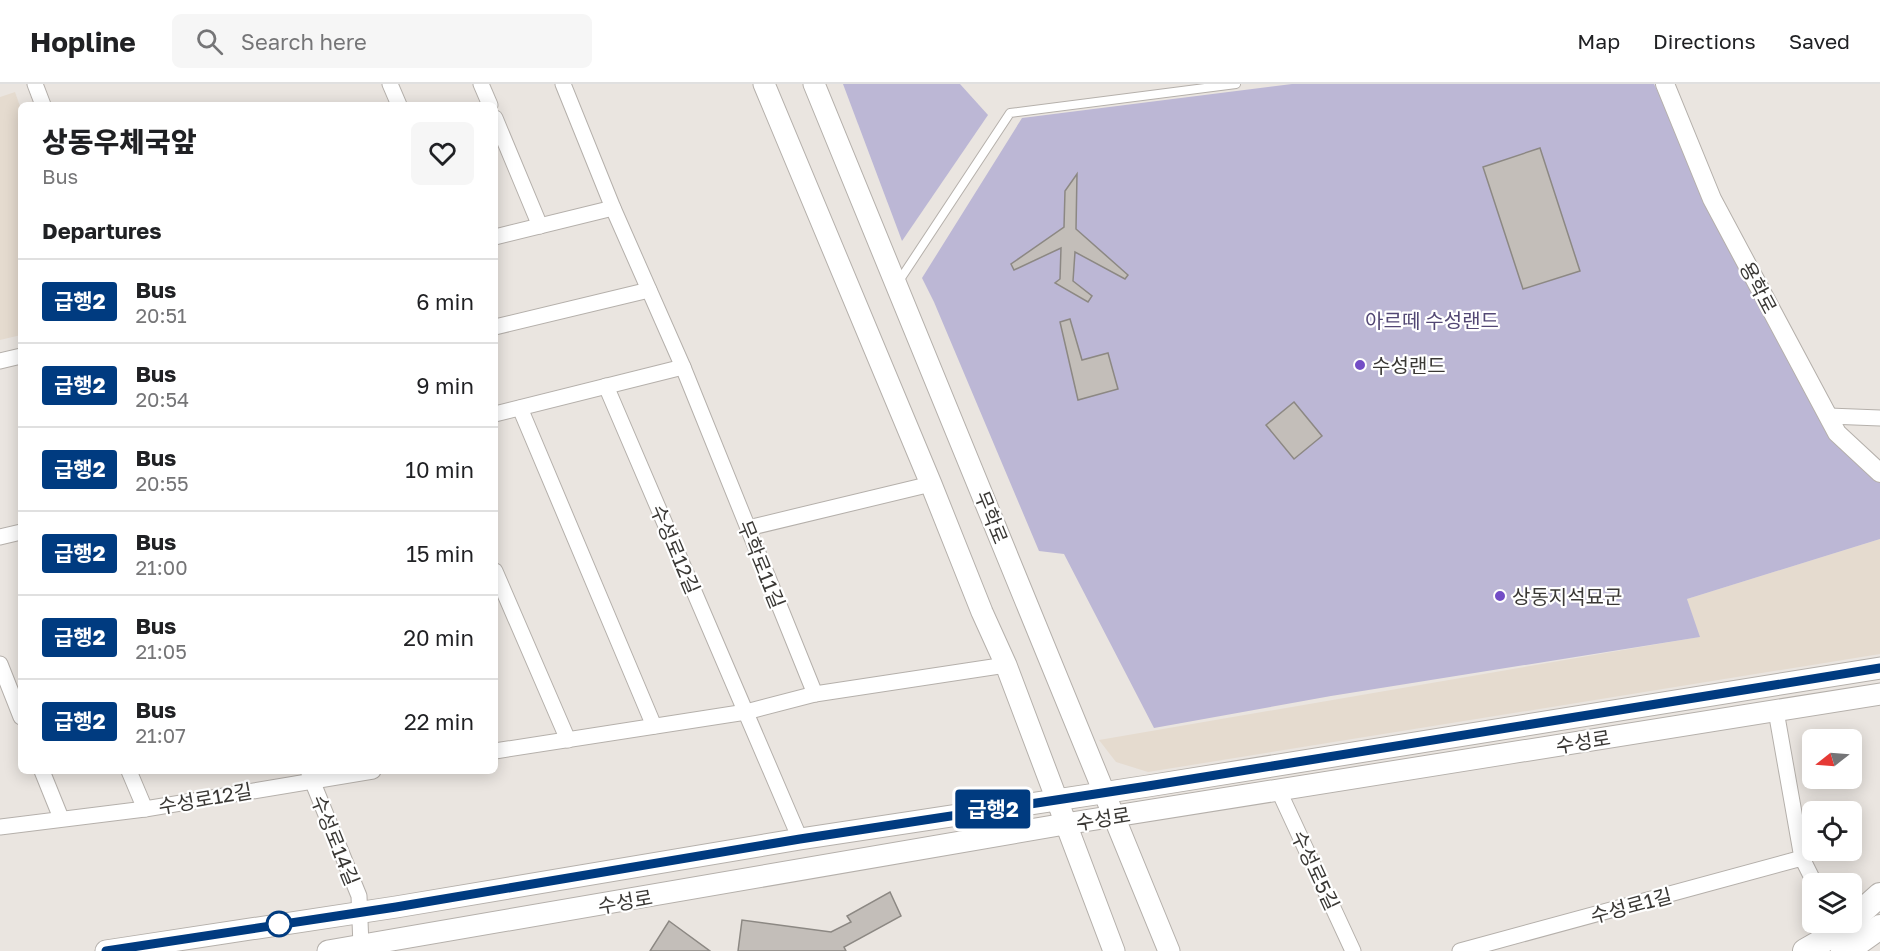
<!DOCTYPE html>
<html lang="en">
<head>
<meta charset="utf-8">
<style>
	body { margin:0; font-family:"Golos Text","Noto Sans KR",sans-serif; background:#f6f6f6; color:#202124; height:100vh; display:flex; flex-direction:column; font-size:22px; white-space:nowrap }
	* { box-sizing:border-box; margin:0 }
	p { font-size:20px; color:#757577 }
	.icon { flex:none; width:33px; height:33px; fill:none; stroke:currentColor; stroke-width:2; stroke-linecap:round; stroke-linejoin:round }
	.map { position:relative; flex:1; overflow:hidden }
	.sheet { position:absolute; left:18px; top:18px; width:480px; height:672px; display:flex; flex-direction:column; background:#fff; border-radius:9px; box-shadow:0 3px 15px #0003 }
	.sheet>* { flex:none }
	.badge { padding:0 12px; border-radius:4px; font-size:21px; line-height:39px }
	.needle { width:39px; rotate:253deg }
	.tools { position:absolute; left:1802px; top:645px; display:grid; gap:12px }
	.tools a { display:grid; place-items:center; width:60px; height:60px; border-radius:9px; background:#fff; box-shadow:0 3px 15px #0003; font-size:30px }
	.map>.badge { position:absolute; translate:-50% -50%; box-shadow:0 0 0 3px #fff }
	h2 { padding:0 24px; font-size:22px; line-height:54px }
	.round { display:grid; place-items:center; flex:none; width:63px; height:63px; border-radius:9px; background:#f6f6f6 }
	.head { display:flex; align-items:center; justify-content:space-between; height:102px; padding:0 24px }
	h1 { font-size:28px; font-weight:800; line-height:45px }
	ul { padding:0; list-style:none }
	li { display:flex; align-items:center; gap:18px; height:84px; padding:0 24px; border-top:2px solid #e0e0e0 }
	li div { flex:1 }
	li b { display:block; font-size:22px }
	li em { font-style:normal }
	li .badge { min-width:66px; font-weight:700; text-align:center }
	header { display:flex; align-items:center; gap:36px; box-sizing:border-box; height:84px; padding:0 30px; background:#fff; border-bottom:2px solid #e0e0e0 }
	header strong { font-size:28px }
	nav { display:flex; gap:33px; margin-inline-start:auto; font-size:21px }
	.search { width:420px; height:54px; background:#f6f6f6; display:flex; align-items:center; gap:15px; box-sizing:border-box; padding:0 21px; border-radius:9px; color:#757577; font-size:22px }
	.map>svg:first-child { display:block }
</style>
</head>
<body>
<header>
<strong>Hopline</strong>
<div class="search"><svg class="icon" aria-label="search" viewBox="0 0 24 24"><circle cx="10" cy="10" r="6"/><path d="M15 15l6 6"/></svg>Search here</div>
<nav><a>Map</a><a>Directions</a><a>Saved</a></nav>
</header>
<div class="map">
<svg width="1880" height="867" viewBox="0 0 1880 867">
	<rect width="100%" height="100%" fill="#eae5e0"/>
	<!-- built -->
	<g fill="#e5dbcf">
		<path d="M15 8 21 25V251L0 256V13Z"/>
		<path d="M1880 455V570L1148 688 1116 678 1099 656 1699 553 1687 515Z"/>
	</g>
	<!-- green -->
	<g fill="#bcb7d5">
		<path d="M843 0H960L988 31 902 157Z"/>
		<path d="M1292 0H1654L1712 115 1825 327 1880 389V455L1687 515 1700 553 1331 612 1154 644 1064 470 1039 467 934 218 922 194 1022 34Z"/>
	</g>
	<!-- building -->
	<g fill="#c3beb9" stroke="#8c8883" stroke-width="1.5">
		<path d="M1540 64 1580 187 1523 205 1483 83Z"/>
		<path d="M1077 90 1076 145 1128 191 1125 195 1075 168 1073 197 1092 212 1088 218 1055 199 1060 195 1061 164 1014 186 1011 180 1064 143 1065 107Z"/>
		<path d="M1070 235 1082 276 1108 269 1118 305 1078 316 1060 238Z"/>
		<path d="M1294 318 1322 352 1294 375 1266 341Z"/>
		<path d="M890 808 901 832 844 863 846 867H738L742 836 831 848 851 838 847 832Z"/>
		<path d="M669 837 710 867H650Z"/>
	</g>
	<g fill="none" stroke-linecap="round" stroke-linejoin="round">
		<!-- service casing -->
		<g stroke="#b5b0ab" stroke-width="10">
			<path id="service" d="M899 197 1010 29 1236 0"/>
		</g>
		<!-- minor casing -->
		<g stroke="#b5b0ab" stroke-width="17">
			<g id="minor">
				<path d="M35 0 43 21"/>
				<path d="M390 0 399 21"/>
				<path d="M481 0 490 21"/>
				<path d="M563 0 613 124 683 283 815 610"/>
				<path d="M495 34 540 142"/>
				<path d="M495 153 613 124"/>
				<path d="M495 243 649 206"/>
				<path d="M0 277 21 272"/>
				<path d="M606 302 800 755"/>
				<path d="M520 324 654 642"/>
				<path d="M495 330 683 283"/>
				<path d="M1829 332 1880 334"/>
				<path d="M748 444 931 400"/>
				<path d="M0 453 21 448"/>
				<path d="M495 487 568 656"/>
				<path d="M0 580 21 633"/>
				<path d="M1776 627 1802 774"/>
				<path d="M495 667 746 628 815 610 1006 581"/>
				<path d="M42 687 61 734"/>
				<path d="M129 687 145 725"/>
				<path d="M309 689 359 812 361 862"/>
				<path d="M1278 705 1353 867"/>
				<path d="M0 743 145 725 373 687"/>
				<path d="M1460 867 1802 774 1815 800"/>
			</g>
		</g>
		<!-- tertiary casing -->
		<g stroke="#b5b0ab" stroke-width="20">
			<path id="tertiary" d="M1665 0 1712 115 1837 349 1880 389"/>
		</g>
		<!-- secondary casing -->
		<g stroke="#b5b0ab" stroke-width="23">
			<g id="secondary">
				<path d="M764 0 931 400 982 528 1006 581 1114 867"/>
				<path d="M814 0 1169 867"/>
				<path d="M106 867 396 823 800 755 1148 702 1880 584"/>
				<path d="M328 867 1065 740 1880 610"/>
			</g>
		</g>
		<!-- primary casing -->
		<g stroke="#b5b0ab" stroke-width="26">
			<g id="primary">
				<path d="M1851 837 1880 811"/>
				<path d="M1805 867 1826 855 1849 838"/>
				<path d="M1843 867 1859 858 1880 843"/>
			</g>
		</g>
		<!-- service -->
		<use href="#service" stroke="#fff" stroke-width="8"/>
		<!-- minor -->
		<use href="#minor" stroke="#fff" stroke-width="15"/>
		<!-- tertiary -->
		<use href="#tertiary" stroke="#fff" stroke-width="18"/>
		<!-- secondary -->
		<use href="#secondary" stroke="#fff" stroke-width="21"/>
		<!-- primary -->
		<use href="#primary" stroke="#fff" stroke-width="24"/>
	</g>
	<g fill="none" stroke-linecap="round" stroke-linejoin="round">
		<!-- line casing -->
		<g stroke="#fff" stroke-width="14">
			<path id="line" d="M106 867 396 823 800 755 1148 702 1880 584"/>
		</g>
		<!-- line -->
		<use href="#line" stroke="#003b80" stroke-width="9"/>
	</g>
	<!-- markers -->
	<g fill="#734dc6" stroke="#fff" stroke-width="2">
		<circle cx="1360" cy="281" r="6"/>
		<circle cx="1500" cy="512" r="6"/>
	</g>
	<circle fill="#fff" stroke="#003b80" stroke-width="3" cx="279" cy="840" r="12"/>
	<g text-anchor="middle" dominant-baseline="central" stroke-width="4.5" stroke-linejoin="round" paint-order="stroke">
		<!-- street labels -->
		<g font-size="20" fill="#3a3835" stroke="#fff">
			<text transform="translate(1759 203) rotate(62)">용학로</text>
			<text transform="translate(992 433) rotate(68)">무학로</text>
			<text transform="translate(676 465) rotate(67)">수성로12길</text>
			<text transform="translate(762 480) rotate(68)">무학로11길</text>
			<text transform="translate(1583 657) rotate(-9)">수성로</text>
			<text transform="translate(205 714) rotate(-10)">수성로12길</text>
			<text transform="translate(1103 734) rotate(-9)">수성로</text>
			<text transform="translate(336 756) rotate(68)">수성로14길</text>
			<text transform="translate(1316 786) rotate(65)">수성로5길</text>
			<text transform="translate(625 817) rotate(-10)">수성로</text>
			<text transform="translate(1631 821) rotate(-15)">수성로1길</text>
		</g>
		<!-- park labels -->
		<g font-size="20" fill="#524774" stroke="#fff">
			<text x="1432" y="236">아르떼 수성랜드</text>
		</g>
		<!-- poi labels -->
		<g font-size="20" fill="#3a3835" stroke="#fff" text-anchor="start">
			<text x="1372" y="281">수성랜드</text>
			<text x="1512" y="512">상동지석묘군</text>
		</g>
	</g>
</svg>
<div class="tools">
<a><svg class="needle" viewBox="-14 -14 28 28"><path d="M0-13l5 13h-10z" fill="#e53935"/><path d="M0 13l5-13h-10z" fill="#757577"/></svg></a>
<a><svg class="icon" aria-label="locate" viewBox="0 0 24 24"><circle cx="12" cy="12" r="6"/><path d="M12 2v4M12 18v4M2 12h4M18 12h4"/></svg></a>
<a><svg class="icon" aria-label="layers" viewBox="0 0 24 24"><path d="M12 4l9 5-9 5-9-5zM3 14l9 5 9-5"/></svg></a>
</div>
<b class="badge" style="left:993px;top:725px;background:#003b80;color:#fff">급행2</b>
<section class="sheet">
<div class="head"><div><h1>상동우체국앞</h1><p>Bus</p></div><a class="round"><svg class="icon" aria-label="heart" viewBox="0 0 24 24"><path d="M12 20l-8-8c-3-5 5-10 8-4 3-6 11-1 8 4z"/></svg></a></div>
<h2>Departures</h2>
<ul>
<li><span class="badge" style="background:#003b80;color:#fff">급행2</span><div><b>Bus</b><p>20:51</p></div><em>6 min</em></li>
<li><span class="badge" style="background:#003b80;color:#fff">급행2</span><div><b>Bus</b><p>20:54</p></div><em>9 min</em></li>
<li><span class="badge" style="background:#003b80;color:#fff">급행2</span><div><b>Bus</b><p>20:55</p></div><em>10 min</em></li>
<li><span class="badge" style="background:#003b80;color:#fff">급행2</span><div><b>Bus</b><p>21:00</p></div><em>15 min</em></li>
<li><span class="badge" style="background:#003b80;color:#fff">급행2</span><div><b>Bus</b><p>21:05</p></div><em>20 min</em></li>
<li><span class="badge" style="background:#003b80;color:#fff">급행2</span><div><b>Bus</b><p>21:07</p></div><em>22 min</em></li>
</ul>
</section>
</div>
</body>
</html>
